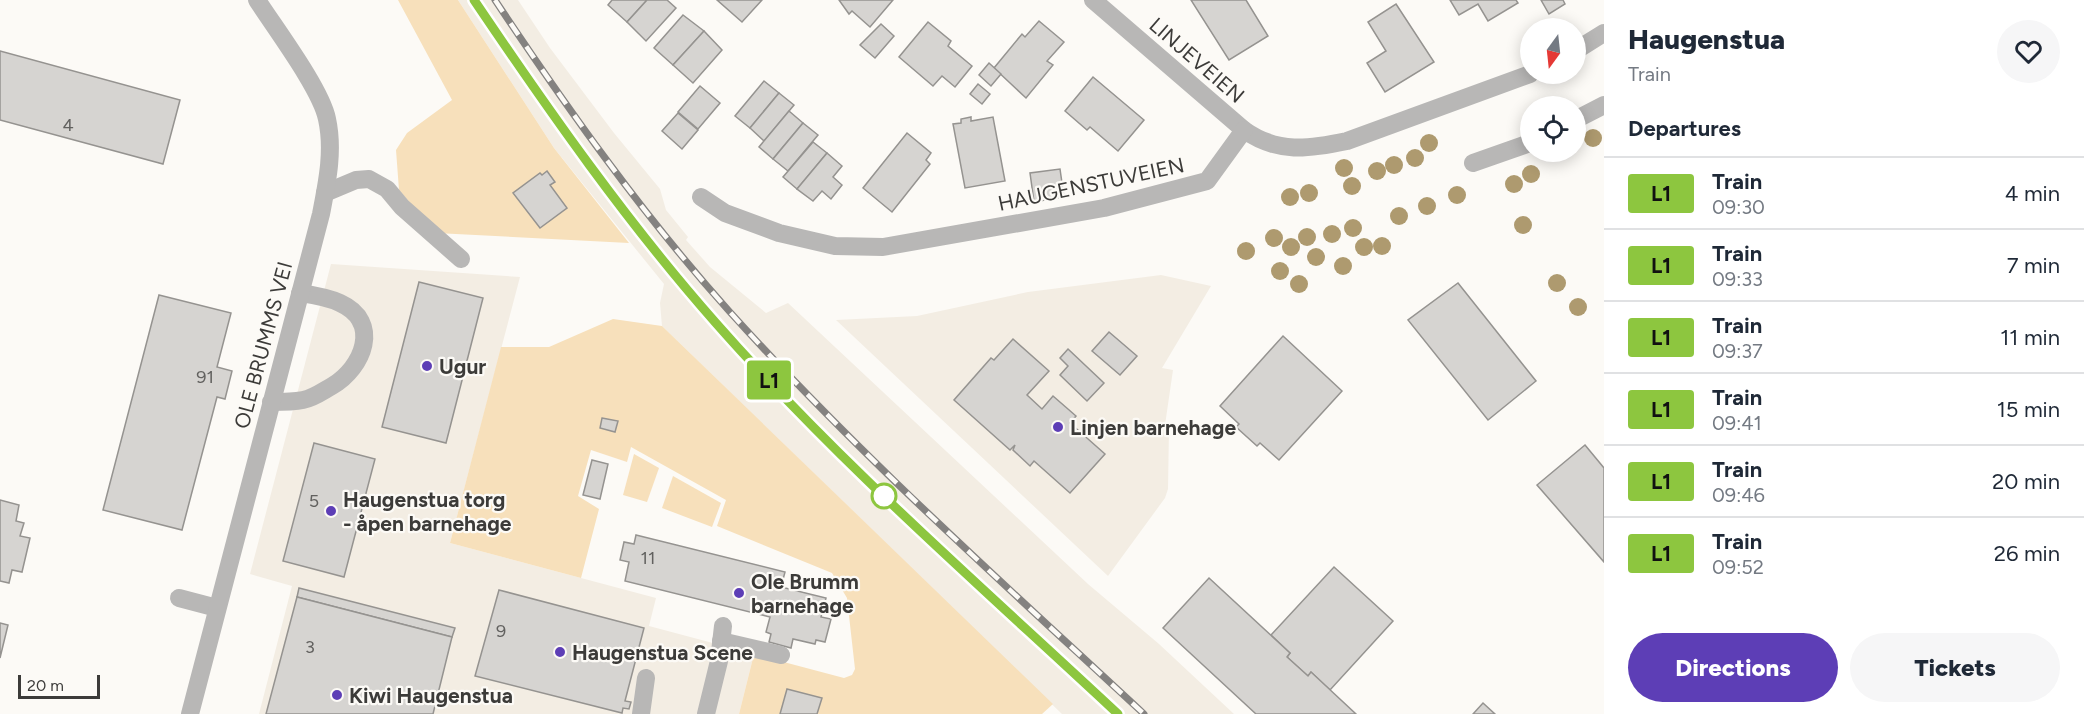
<!DOCTYPE html>
<html lang="en">
<head>
<meta charset="utf-8">
<style>
	body { margin:0; font-family:Figtree,sans-serif; background:#f6f6f7; color:#1f2937; height:100vh; display:flex; flex-direction:column; font-size:22px; white-space:nowrap }
	* { box-sizing:border-box; margin:0 }
	p { font-size:20px; color:#747a83 }
	.icon { flex:none; width:33px; height:33px; fill:none; stroke:currentColor; stroke-width:2; stroke-linecap:round; stroke-linejoin:round }
	.map { position:relative; flex:1; overflow:hidden }
	.side { display:flex; flex-direction:column; background:#fff; width:480px }
	.side>* { flex:none }
	.badge { padding:0 12px; border-radius:4px; font-size:21px; line-height:39px }
	.needle { width:39px; rotate:195deg }
	.fabs { position:absolute; left:1520px; top:18px; display:grid; gap:12px }
	.fabs a { display:grid; place-items:center; width:66px; height:66px; border-radius:50%; background:#fff; box-shadow:0 3px 15px #0003; font-size:30px }
	.scale { position:absolute; left:18px; bottom:15px; width:82px; box-sizing:border-box; padding-left:6px; border:3px solid #3c3b39; border-top:0; font-size:16px; line-height:21px; white-space:nowrap; color:#3c3b39; -webkit-text-stroke:4px #fcfaf6; paint-order:stroke }
	.map>.badge { position:absolute; translate:-50% -50%; box-shadow:0 0 0 3px #fff }
	h2 { padding:0 24px; font-size:22px; line-height:54px }
	.round { display:grid; place-items:center; flex:none; width:63px; height:63px; border-radius:32px; background:#f6f6f7 }
	.head { display:flex; align-items:center; justify-content:space-between; height:102px; padding:0 24px }
	h1 { font-size:28px; font-weight:800; line-height:45px }
	.button { display:flex; gap:12px; margin-top:auto; padding:12px 24px }
	.button a { flex:1; height:69px; border-radius:36px; background:#5d3eb6; color:#fff; font-size:24px; font-weight:800; line-height:69px; text-align:center }
	.button a+a { background:#f6f6f7; color:#1f2937 }
	ul { padding:0; list-style:none }
	li { display:flex; align-items:center; gap:18px; height:72px; padding:0 24px; border-top:2px solid #e0e1e3 }
	li div { flex:1 }
	li b { display:block; font-size:22px }
	li em { font-style:normal }
	li .badge { min-width:66px; font-weight:700; text-align:center }
	main { display:flex; flex:1; min-height:0 }
	.map>svg:first-child { display:block }
</style>
</head>
<body>
<main>
<div class="map">
<svg width="1604" height="714" viewBox="0 0 1604 714">
	<rect width="100%" height="100%" fill="#fcfaf6"/>
	<!-- built -->
	<g fill="#f3ede3">
		<path d="M458 0H518L550 48 614 133 660 189 666 210 688 237 686 240 710 267 766 313 788 303 1088 584 1159 644 1234 714H1062L662 326 660 303 664 284 554 148Z"/>
		<path d="M331 264 520 277 450 543 656 598 649 626 754 654 739 714H259L292 586 250 574Z"/>
		<path d="M1161 275 1211 286 1162 368 1173 370 1165 425 1169 428 1168 489 1165 498 1108 576 836 320 917 316 1028 292Z"/>
	</g>
	<!-- green -->
	<g fill="#f7e0bb">
		<path d="M398 0H458L554 148 629 243 436 233 399 190 396 150 407 133 452 100Z"/>
		<path d="M613 319 662 326 1053 704 1042 714H739L754 654 844 678 852 675 855 669 847 598 832 573 717 526 726 500 631 447 627 462 591 450 578 496 599 509 581 578 450 543 501 347H549Z"/>
		<path d="M634 454 659 468 647 502 623 495Z"/>
		<path d="M673 476 721 503 712 527 662 508Z"/>
	</g>
	<!-- building -->
	<g fill="#d6d4d1" stroke="#959390" stroke-width="1.5">
		<path d="M612 0H647L627 22 608 5Z"/>
		<path d="M647 0H667L676 8 646 41 627 22Z"/>
		<path d="M717 0H762L742 22Z"/>
		<path d="M839 0H893L870 27 852 11 849 14Z"/>
		<path d="M1191 0H1246L1268 36 1229 60Z"/>
		<path d="M1450 0H1516L1518 3 1488 21 1478 4 1459 15Z"/>
		<path d="M1541 0H1563L1565 4 1549 14Z"/>
		<path d="M1396 4 1434 62 1385 92 1367 63 1386 51 1368 22Z"/>
		<path d="M683 15 704 31 673 65 654 48Z"/>
		<path d="M1039 21 1064 42 1047 61 1053 65 1026 98 994 68 1022 34 1025 37Z"/>
		<path d="M928 22 951 41 948 46 972 66 955 87 942 76 933 86 899 57Z"/>
		<path d="M881 24 894 36 875 58 860 45Z"/>
		<path d="M704 31 722 50 693 83 673 65Z"/>
		<path d="M0 51 180 100 163 164 0 120Z"/>
		<path d="M989 63 1001 74 991 86 979 75Z"/>
		<path d="M1093 77 1144 120 1118 151 1090 127 1087 130 1065 111Z"/>
		<path d="M764 81 779 93 750 128 735 116Z"/>
		<path d="M978 84 990 94 982 104 970 94Z"/>
		<path d="M700 86 720 103 698 129 678 112Z"/>
		<path d="M779 93 794 105 764 141 750 128Z"/>
		<path d="M789 111 803 123 773 159 759 147Z"/>
		<path d="M678 113 698 130 682 149 662 131Z"/>
		<path d="M971 117V121L993 117 1005 181 965 188 953 124 961 123V119Z"/>
		<path d="M803 123 818 135 788 171 773 159Z"/>
		<path d="M907 133 931 153 926 160 930 164 892 212 863 188Z"/>
		<path d="M813 142 827 153 797 189 783 177Z"/>
		<path d="M827 153 842 166 833 177 842 185 831 199 822 191 813 201 797 189Z"/>
		<path d="M1060 169 1064 197 1034 202 1030 173Z"/>
		<path d="M547 171 555 182 550 185 567 208 540 228 513 193 540 173 542 175Z"/>
		<path d="M419 282 483 298 446 443 382 427Z"/>
		<path d="M1458 283 1536 381 1488 420 1408 320Z"/>
		<path d="M159 295 231 313 217 367 232 371 225 399 217 397 182 530 103 510Z"/>
		<path d="M1109 332 1137 356 1120 375 1092 351Z"/>
		<path d="M1283 336 1342 391 1279 460 1260 443 1257 446 1236 427 1239 424 1220 406Z"/>
		<path d="M1013 339 1049 371 1027 395 1042 409 1053 396 1076 416 1070 423 1105 454 1070 493 1034 461 1030 466 1013 450 1015 445 1010 450 954 400 991 358 994 360Z"/>
		<path d="M1068 349 1104 383 1087 401 1060 375 1068 366 1060 358Z"/>
		<path d="M602 418 618 421 615 432 600 428Z"/>
		<path d="M314 443 375 459 344 577 283 561Z"/>
		<path d="M1585 445 1604 468V562L1537 485Z"/>
		<path d="M592 460 608 464 600 499 583 495Z"/>
		<path d="M0 500 19 505 16 521 24 523 20 536 30 538 22 572 12 570 9 583 0 581Z"/>
		<path d="M636 535 785 572 781 587 826 598 821 617 831 619 825 642 816 640 815 644 793 639 791 648 769 642 771 634 766 632 770 617 625 581 629 562 620 560 624 542 634 544Z"/>
		<path d="M1334 567 1393 621 1330 690 1311 672 1308 676 1287 657 1290 653 1271 635Z"/>
		<path d="M1209 578 1290 653 1287 657 1308 676 1311 672 1356 714H1256L1163 628Z"/>
		<path d="M299 588 455 628 452 637 297 597Z"/>
		<path d="M499 590 644 628 625 701 631 702 629 709 623 708 622 713 475 676Z"/>
		<path d="M297 597 452 637 433 714H266Z"/>
		<path d="M0 623 8 625 0 658Z"/>
		<path d="M787 689 822 698 817 714H780Z"/>
		<path d="M1483 703 1495 714H1473Z"/>
	</g>
	<g fill="none" stroke-linecap="round" stroke-linejoin="round">
		<!-- minor -->
		<g stroke="#b8b7b6" stroke-width="18">
			<path d="M1093 0 1244 130C1278 154 1309 149 1347 141L1530 74"/>
			<path d="M1575 51 1604 33"/>
			<path d="M1575 120 1604 105"/>
			<path d="M1473 163 1530 143"/>
			<path d="M325 193 356 180 369 179 387 189 402 207 461 259"/>
			<path d="M701 197 725 213 779 233 835 246 883 247 1104 208 1207 181 1244 130"/>
			<path d="M271 402C281 402 293 402 303 400 314 398 323 391 332 386 363 368 382 322 340 303 327 297 313 295 300 293"/>
			<path d="M179 598 217 608"/>
			<path d="M721 641 781 655"/>
			<path d="M190 714 321 214C327 183 334 151 327 119 321 89 275 28 257 0"/>
			<path d="M641 714 646 678"/>
			<path d="M706 714 719 661 723 626"/>
		</g>
		<!-- rail casing -->
		<g stroke="#848280" stroke-width="7">
			<g id="rail">
				<path d="M474 0C549 111 626 221 715 322 839 462 981 587 1118 714"/>
				<path d="M495 0C567 108 642 214 729 311 858 454 1003 583 1144 714"/>
			</g>
		</g>
		<!-- rail -->
		<use href="#rail" stroke="#fcfaf6" stroke-width="4.5" stroke-dasharray="14" stroke-linecap="butt"/>
	</g>
	<!-- trees -->
	<g fill="#ae9a6f">
		<circle cx="1593" cy="138" r="9"/>
		<circle cx="1429" cy="143" r="9"/>
		<circle cx="1415" cy="158" r="9"/>
		<circle cx="1394" cy="165" r="9"/>
		<circle cx="1344" cy="168" r="9"/>
		<circle cx="1377" cy="171" r="9"/>
		<circle cx="1531" cy="174" r="9"/>
		<circle cx="1514" cy="184" r="9"/>
		<circle cx="1352" cy="186" r="9"/>
		<circle cx="1309" cy="193" r="9"/>
		<circle cx="1457" cy="195" r="9"/>
		<circle cx="1290" cy="197" r="9"/>
		<circle cx="1427" cy="206" r="9"/>
		<circle cx="1399" cy="216" r="9"/>
		<circle cx="1523" cy="225" r="9"/>
		<circle cx="1353" cy="228" r="9"/>
		<circle cx="1332" cy="234" r="9"/>
		<circle cx="1307" cy="237" r="9"/>
		<circle cx="1274" cy="238" r="9"/>
		<circle cx="1382" cy="246" r="9"/>
		<circle cx="1291" cy="247" r="9"/>
		<circle cx="1364" cy="247" r="9"/>
		<circle cx="1246" cy="251" r="9"/>
		<circle cx="1316" cy="257" r="9"/>
		<circle cx="1343" cy="266" r="9"/>
		<circle cx="1280" cy="271" r="9"/>
		<circle cx="1557" cy="283" r="9"/>
		<circle cx="1299" cy="284" r="9"/>
		<circle cx="1578" cy="307" r="9"/>
	</g>
	<g fill="none" stroke-linecap="round" stroke-linejoin="round">
		<!-- line casing -->
		<g stroke="#fff" stroke-width="14">
			<path id="line" d="M474 0C549 111 626 221 715 322 839 463 981 586 1118 714"/>
		</g>
		<!-- line -->
		<use href="#line" stroke="#8dc63f" stroke-width="9"/>
	</g>
	<!-- markers -->
	<g fill="#5d3eb6" stroke="#fcfaf6" stroke-width="2">
		<circle cx="427" cy="366" r="6"/>
		<circle cx="1058" cy="427" r="6"/>
		<circle cx="331" cy="511" r="6"/>
		<circle cx="739" cy="593" r="6"/>
		<circle cx="560" cy="652" r="6"/>
		<circle cx="337" cy="695" r="6"/>
	</g>
	<circle fill="#fff" stroke="#8dc63f" stroke-width="3" cx="884" cy="496" r="12"/>
	<g text-anchor="middle" dominant-baseline="central" stroke-width="4.5" stroke-linejoin="round" paint-order="stroke">
		<!-- number labels -->
		<g font-size="18" fill="#62615f">
			<text x="68" y="125">4</text>
			<text x="205" y="377">91</text>
			<text x="314" y="501">5</text>
			<text x="648" y="558">11</text>
			<text x="501" y="631">9</text>
			<text x="310" y="647">3</text>
		</g>
		<!-- street labels -->
		<g font-size="21" fill="#3c3b39" stroke="#fcfaf6">
			<text transform="translate(1197 60) rotate(41)">LINJEVEIEN</text>
			<text transform="translate(1091 184) rotate(-12)">HAUGENSTUVEIEN</text>
			<text transform="translate(263 345) rotate(-75)">OLE BRUMMS VEI</text>
		</g>
		<!-- poi labels -->
		<g font-size="21" font-weight="bold" fill="#3c3b39" stroke="#fcfaf6" text-anchor="start">
			<text x="439" y="366">Ugur</text>
			<text x="1070" y="427">Linjen barnehage</text>
			<text x="343" y="499">Haugenstua torg<tspan x="343" dy="24">- åpen barnehage</tspan></text>
			<text x="751" y="581">Ole Brumm<tspan x="751" dy="24">barnehage</tspan></text>
			<text x="572" y="652">Haugenstua Scene</text>
			<text x="349" y="695">Kiwi Haugenstua</text>
		</g>
	</g>
</svg>
<div class="fabs">
<a><svg class="needle" viewBox="-14 -14 28 28"><path d="M0-13l5 13h-10z" fill="#e53935"/><path d="M0 13l5-13h-10z" fill="#747a83"/></svg></a>
<a><svg class="icon" aria-label="locate" viewBox="0 0 24 24"><circle cx="12" cy="12" r="6"/><path d="M12 2v4M12 18v4M2 12h4M18 12h4"/></svg></a>
</div>
<div class="scale">20 m</div>
<b class="badge" style="left:769px;top:380px;background:#8dc63f;color:#111">L1</b>
</div>
<section class="side">
<div class="head"><div><h1>Haugenstua</h1><p>Train</p></div><a class="round"><svg class="icon" aria-label="heart" viewBox="0 0 24 24"><path d="M12 20l-8-8c-3-5 5-10 8-4 3-6 11-1 8 4z"/></svg></a></div>
<h2>Departures</h2>
<ul>
<li><span class="badge" style="background:#8dc63f;color:#111">L1</span><div><b>Train</b><p>09:30</p></div><em>4 min</em></li>
<li><span class="badge" style="background:#8dc63f;color:#111">L1</span><div><b>Train</b><p>09:33</p></div><em>7 min</em></li>
<li><span class="badge" style="background:#8dc63f;color:#111">L1</span><div><b>Train</b><p>09:37</p></div><em>11 min</em></li>
<li><span class="badge" style="background:#8dc63f;color:#111">L1</span><div><b>Train</b><p>09:41</p></div><em>15 min</em></li>
<li><span class="badge" style="background:#8dc63f;color:#111">L1</span><div><b>Train</b><p>09:46</p></div><em>20 min</em></li>
<li><span class="badge" style="background:#8dc63f;color:#111">L1</span><div><b>Train</b><p>09:52</p></div><em>26 min</em></li>
</ul>
<div class="button"><a>Directions</a><a>Tickets</a></div>
</section>
</main>
</body>
</html>
